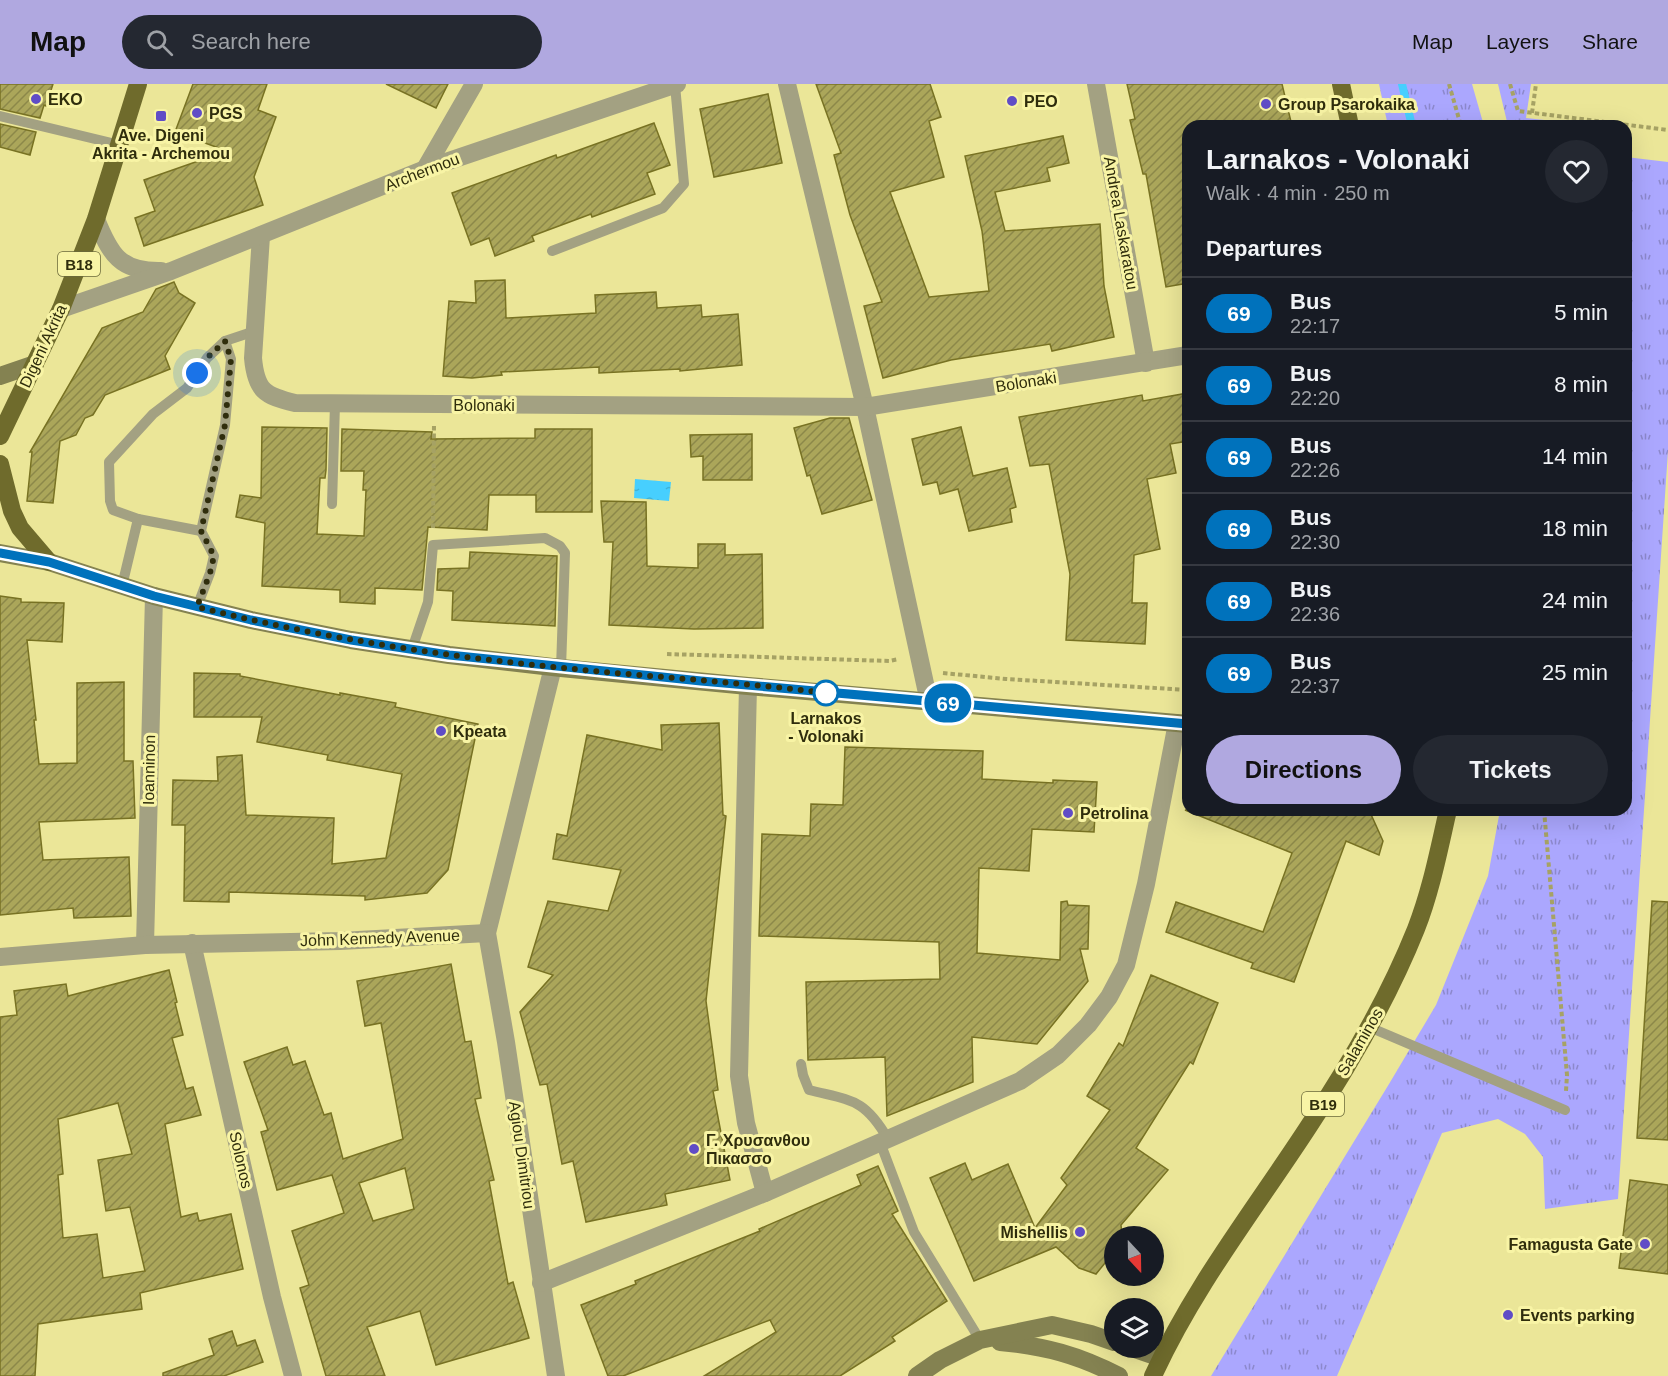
<!DOCTYPE html>
<html lang="en">
<head>
<meta charset="utf-8">
<style>
	body { margin:0; font-family:Helvetica,sans-serif; background:#242831; color:#f1f3f6; height:100vh; display:flex; flex-direction:column; font-size:22px; white-space:nowrap }
	* { box-sizing:border-box; margin:0 }
	p { font-size:20px; color:#9ea1a6 }
	.icon { flex:none; width:33px; height:33px; fill:none; stroke:currentColor; stroke-width:2; stroke-linecap:round; stroke-linejoin:round }
	.map { position:relative; flex:1; overflow:hidden }
	.panel { position:absolute; left:1182px; top:36px; width:450px; height:696px; display:flex; flex-direction:column; background:#171b24; border-radius:18px; box-shadow:0 6px 24px #0002 }
	.panel>* { flex:none }
	.badge { padding:0 12px; border-radius:20px; font-size:21px; line-height:39px }
	.needle { width:39px; rotate:158deg }
	.buttons { position:absolute; left:1104px; top:1142px; display:grid; gap:12px }
	.buttons a { display:grid; place-items:center; width:60px; height:60px; border-radius:50%; background:#171b24; box-shadow:0 6px 24px #0002; font-size:30px }
	.you { position:absolute; width:30px; height:30px; margin:-15px; border:4px solid #fff; border-radius:50%; background:#1a73e8; box-shadow:0 0 0 9px #1a73e833 }
	.map>.badge { position:absolute; translate:-50% -50%; box-shadow:0 0 0 3px #fff }
	h2 { padding:0 24px; font-size:22px; line-height:54px }
	.round { display:grid; place-items:center; flex:none; width:63px; height:63px; border-radius:32px; background:#242831 }
	.headline { display:flex; align-items:center; justify-content:space-between; height:102px; padding:0 24px }
	h1 { font-size:28px; font-weight:700; line-height:45px }
	.cta { display:flex; gap:12px; margin-top:auto; padding:12px 24px }
	.cta a { flex:1; height:69px; border-radius:36px; background:#b0a8e0; color:#111; font-size:24px; font-weight:700; line-height:69px; text-align:center }
	.cta a+a { background:#242831; color:#f1f3f6 }
	ul { padding:0; list-style:none }
	li { display:flex; align-items:center; gap:18px; height:72px; padding:0 24px; border-top:2px solid #363941 }
	li div { flex:1 }
	li b { display:block; font-size:22px }
	li em { font-style:normal }
	li .badge { min-width:66px; font-weight:700; text-align:center }
	header { display:flex; align-items:center; gap:36px; box-sizing:border-box; height:84px; padding:0 30px; background:#b0a8e0; color:#111 }
	header strong { font-size:28px }
	nav { display:flex; gap:33px; margin-inline-start:auto; font-size:21px }
	.search { width:420px; height:54px; background:#242831; display:flex; align-items:center; gap:15px; box-sizing:border-box; padding:0 21px; border-radius:33px; color:#9ea1a6; font-size:22px }
	.map>svg:first-child { display:block }
</style>
</head>
<body>
<header>
<strong>Map</strong>
<div class="search"><svg class="icon" aria-label="search" viewBox="0 0 24 24"><circle cx="10" cy="10" r="6"/><path d="M15 15l6 6"/></svg>Search here</div>
<nav><a>Map</a><a>Layers</a><a>Share</a></nav>
</header>
<div class="map">
<svg width="1668" height="1292" viewBox="0 0 1668 1292">
	<defs>
		<pattern id="grass-tufts" width="24" height="20" patternUnits="userSpaceOnUse" patternTransform="scale(1.5)"><rect width="24" height="20" fill="#aba7fe"/><path d="M3 7l-1-3M5 7V3M7 7l1-3M15 17l-1-3M17 17v-4M19 17l1-3" fill="none" stroke="#8c88cc"/></pattern>
		<pattern id="water-ripples" width="26" height="14" patternUnits="userSpaceOnUse" patternTransform="scale(1.5)"><rect width="26" height="14" fill="#47cffe"/><path d="M2 4q2-2 4 0t4 0M15 11q2-2 4 0t4 0" fill="none" stroke="#3eb2d8"/></pattern>
		<pattern id="building-hatch" width="6" height="6" patternUnits="userSpaceOnUse" patternTransform="scale(1.5)"><rect width="6" height="6" fill="#aba65a"/><path d="M-1 1l2-2M0 6l6-6M5 7l2-2" fill="none" stroke="#8c8849"/></pattern>
	</defs>
	<rect width="100%" height="100%" fill="#ebe698"/>
	<!-- grass -->
	<g fill="url(#grass-tufts)">
		<path d="M1379 0H1472L1484 42H1388Z"/>
		<path d="M1498 0H1531L1526 34 1601 42H1508Z"/>
		<path d="M1626 73 1668 78V367L1618 1115 1545 1125 1543 1073 1525 1050 1498 1035 1442 1049 1337 1292H1211L1389 1000 1436 921 1488 792 1500 726H1626Z"/>
	</g>
	<!-- water -->
	<path fill="url(#water-ripples)" d="M635 395 671 398 669 417 634 414Z"/>
	<g fill="none" stroke-linecap="round" stroke-linejoin="round">
		<!-- stream -->
		<path stroke="#47cffe" stroke-width="8" d="M1402 0 1412 42"/>
	</g>
	<!-- building -->
	<g fill="url(#building-hatch)" stroke="#787223" stroke-width="1.5" fill-rule="evenodd">
		<path d="M0 0H53L46 22 44 21 40 34 0 25Z"/>
		<path d="M193 0H267L258 26 276 33 254 93 263 121 144 162 135 134 155 127 144 96 227 67 175 48Z"/>
		<path d="M386 0H448L436 24Z"/>
		<path d="M816 0H930L941 33 929 37 944 93 890 108 929 213 989 207 982 147 965 72 1063 52 1069 79 1047 84 1050 97 995 108 1005 147 1100 140 1104 202 1114 253 1052 267 1050 260 951 276 883 294 864 222 882 218 850 131 834 71 841 69Z"/>
		<path d="M1127 0H1282L1292 42H1188V199L1166 203 1146 90H1143L1130 36 1135 35Z"/>
		<path d="M768 10 782 79 714 93 700 25Z"/>
		<path d="M654 39 670 81 647 89 655 110 592 133 591 130 532 152 534 157 495 172 489 154 471 161 452 109 556 71 557 74Z"/>
		<path d="M0 40 36 48 30 71 0 63Z"/>
		<path d="M505 196 506 234 596 229 595 211 656 208 657 224 701 221 702 233 738 230 742 281 680 287V285L599 289V283L501 288 502 291 472 294 443 292 449 217 476 219 475 197Z"/>
		<path d="M174 198 179 209 195 219 165 272 170 285 105 311 93 331 85 334 76 351 60 357 53 419 27 417 32 368H30L102 244 143 228 156 205Z"/>
		<path d="M1188 309V357L1170 360 1176 389 1147 395 1160 465 1134 471 1132 519H1147L1145 560 1066 556 1070 490 1049 380 1030 382 1019 333 1142 311 1143 317Z"/>
		<path d="M830 334H849L872 416 822 430 810 391 807 392 794 344Z"/>
		<path d="M262 343 327 344 326 386 325 394H320L317 450 364 452 366 406H363L364 387H341L342 345 432 348 431 355 535 354V345H592V428H536V411H489L487 446 428 443 422 506 375 504V520L340 518V506L262 502 265 439 236 433 240 411 261 414Z"/>
		<path d="M961 343 973 392 1007 384 1016 423 1010 425 1012 438 969 447 958 405 940 410 937 398 923 401 912 355Z"/>
		<path d="M752 350V396H703V372L691 373 690 351Z"/>
		<path d="M601 417 646 418 647 482 698 484V460H725V471L762 470 763 544 694 545 609 541 613 458H604Z"/>
		<path d="M470 468 557 472 555 542 452 536 453 507 437 506 438 485 469 484Z"/>
		<path d="M0 512 21 515V518L64 519 62 558 27 556 36 636H34L39 680 77 679V599L124 598V677H133L135 734 39 738 43 776 129 773 131 832 74 834 73 824 0 831Z"/>
		<path d="M194 589 240 590V592L340 611V609L396 619 395 623 478 640 448 786 427 809 365 816V812L229 808V818L184 817 185 741H172L173 696 218 697 217 673 242 671 246 731 334 734 332 780 386 774 402 690 327 676 328 671 257 658 262 633H194Z"/>
		<path d="M719 639 723 731 726 732 706 917 718 1006 713 1007 730 1096 665 1110 667 1121 586 1138 573 1077 562 1080 547 1000 540 1001 520 928 553 891 528 883 548 817 608 827 621 786 553 775 557 750 567 752 587 651 662 666 661 641Z"/>
		<path d="M845 663 983 667 982 695 1053 699V696L1097 698 1094 748 1032 745 1029 787 979 784 977 869 1060 876 1061 818 1067 817 1068 821 1089 822 1088 865H1080L1088 897 1037 960 972 953 973 998 887 1032 885 973 808 976 806 898 940 895 939 858 759 852 762 750 810 752 811 720 843 721Z"/>
		<path d="M1185 726H1369L1383 757 1379 771 1346 757 1294 898 1251 884 1253 879 1166 848 1176 818 1263 848 1292 769Z"/>
		<path d="M1652 817 1668 818V1056L1637 1054Z"/>
		<path d="M451 880 465 958 471 957 481 1014 475 1015 494 1096 489 1097 508 1200 513 1198 529 1254 436 1281 420 1227 367 1243 385 1292H326L300 1204 309 1201 292 1147 344 1129 332 1091 277 1106 261 1048 268 1046 244 978 287 963 293 981 305 977 324 1031 331 1029 343 1075 403 1055 381 939 365 942 357 897ZM405 1084 414 1125 373 1137 359 1099Z"/>
		<path d="M169 886 177 918 175 919 183 951 172 954 186 1005 193 1003 201 1031 165 1040 181 1133 197 1129 199 1137 231 1130 243 1185 140 1209 142 1225 38 1240 35 1292H0V933L17 931 14 907 66 900 68 912ZM118 1019 132 1070 98 1076 106 1127 130 1123 145 1187 103 1194 97 1150 63 1154 58 1091 63 1090 58 1035Z"/>
		<path d="M1151 891 1218 919 1193 980 1190 978 1136 1064 1168 1086 1121 1141 1122 1152H1114V1168L1096 1190 1079 1184 1056 1163 974 1197 930 1094 965 1079 972 1096 1008 1080 1035 1144 1067 1101 1061 1094 1110 1026 1087 1012 1119 959 1123 962Z"/>
		<path d="M878 1082 898 1127 892 1130 947 1217 892 1253 895 1257 840 1292H704L776 1248 770 1236 623 1292H608L581 1221 636 1200 635 1197 760 1147 759 1145 861 1101 857 1091Z"/>
		<path d="M1630 1096 1668 1101V1190L1619 1184Z"/>
		<path d="M232 1247 237 1262 255 1256 263 1278 224 1292H163V1289L214 1271 209 1255Z"/>
	</g>
	<g fill="none" stroke-linecap="round" stroke-linejoin="round">
		<!-- path -->
		<g stroke="#a6a264" stroke-width="4" stroke-dasharray="4.5 3" stroke-linecap="butt">
			<path d="M1449 0 1461 42"/>
			<path d="M1510 0 1518 27 1668 46"/>
			<path d="M1532 29 1536 0"/>
			<path d="M433 444 434 341"/>
			<path d="M667 570 889 577 899 575"/>
			<path d="M943 589 1006 595 1188 606"/>
			<path d="M1544 726 1567 991 1566 1007"/>
		</g>
		<!-- lane -->
		<g stroke="#a3a182" stroke-width="10">
			<path d="M0 32 120 61"/>
			<path d="M552 167 663 124 684 100 675 1"/>
			<path d="M332 420 335 320"/>
			<path d="M138 435 201 447"/>
			<path d="M122 502 138 435 113 426 110 417 109 378 153 330 187 304 207 274 225 257 255 247"/>
			<path d="M197 523 210 489 214 472 201 447 225 341 231 275 225 257"/>
			<path d="M412 565 428 518 433 461 545 454 560 462 565 469 561 584"/>
			<path d="M1369 943 1565 1026"/>
			<path d="M801 980 803 991 809 1006C852 1017 864 1014 888 1055"/>
			<path d="M880 1058 914 1148 980 1256"/>
		</g>
		<!-- street -->
		<g stroke="#a3a182" stroke-width="18">
			<path d="M787 0 865 323 929 618"/>
			<path d="M1096 0 1146 279"/>
			<path d="M425 85 474 0"/>
			<path d="M96 135C110 170 120 188 161 187"/>
			<path d="M261 152 253 274C256 307 265 312 295 319L865 323 1188 271"/>
			<path d="M61 225 171 187 425 85 677 0"/>
			<path d="M553 583 487 849 506 958 556 1292"/>
			<path d="M748 602 739 992 746 1039 765 1109"/>
			<path d="M192 859 272 1213 293 1292"/>
			<path d="M145 861 154 512"/>
			<path d="M0 873 145 861 340 857 487 849"/>
			<path d="M541 1199 765 1109 888 1055 1020 997 1058 971 1088 941 1109 913 1126 881 1146 800 1177 639"/>
		</g>
		<!-- secondary -->
		<g stroke="#848251" stroke-width="18">
			<path d="M0 292 35 280"/>
			<path d="M0 469 49 478 154 512 251 536 351 556 449 571 561 584 748 602 1188 640"/>
			<path d="M1000 1258C1045 1262 1078 1271 1119 1292"/>
			<path d="M1129 1263 1161 1274"/>
			<path d="M917 1292 940 1276 980 1256 1052 1241 1091 1250 1114 1258"/>
		</g>
		<!-- primary -->
		<g stroke="#6f6b2c" stroke-width="18">
			<path d="M1341 0 1350 42"/>
			<path d="M0 352 61 225 96 135 138 0"/>
			<path d="M0 380 12 427 20 444 49 478"/>
			<path d="M1153 1292C1193 1204 1254 1126 1307 1045 1349 982 1388 915 1416 845 1431 807 1439 765 1448 726"/>
		</g>
	</g>
	<g fill="none" stroke-linecap="round" stroke-linejoin="round">
		<!-- line casing -->
		<g stroke="#fff" stroke-width="14">
			<path id="line" d="M0 469 49 478 154 512 251 536 351 556 449 571 701 597 1188 640"/>
		</g>
		<!-- line -->
		<use href="#line" stroke="#0072bc" stroke-width="9"/>
		<!-- walk -->
		<path stroke="#2f2d0c" stroke-width="6" stroke-dasharray="0 10.8" d="M197 289 207 274 225 257 231 275 225 341 201 447 214 472 210 489 197 523C318 553 440 572 564 584 651 593 739 598 826 609"/>
	</g>
	<!-- markers -->
	<g fill="#604dc6" stroke="#f8f4a5" stroke-width="2">
		<circle cx="36" cy="15" r="6"/>
		<circle cx="1012" cy="17" r="6"/>
		<circle cx="1266" cy="20" r="6"/>
		<circle cx="197" cy="29" r="6"/>
		<rect x="155" y="26" width="12" height="12" rx="3"/>
		<circle cx="441" cy="647" r="6"/>
		<circle cx="1068" cy="729" r="6"/>
		<circle cx="694" cy="1065" r="6"/>
		<circle cx="1080" cy="1148" r="6"/>
		<circle cx="1645" cy="1160" r="6"/>
		<circle cx="1508" cy="1231" r="6"/>
	</g>
	<circle fill="#fff" stroke="#0072bc" stroke-width="3" cx="826" cy="609" r="12"/>
	<g text-anchor="middle" dominant-baseline="central" stroke-width="6" stroke-linejoin="round" paint-order="stroke">
		<!-- shield labels -->
		<g fill="#f8f4a5" stroke="#6b693a" stroke-width="1.5">
			<rect x="58" y="168" width="42" height="24" rx="4.5"/>
			<rect x="1302" y="1008" width="42" height="24" rx="4.5"/>
		</g>
		<g font-size="15" font-weight="bold" fill="#2f2d0c">
			<text x="79" y="180">B18</text>
			<text x="1323" y="1020">B19</text>
		</g>
		<!-- poi labels -->
		<g font-size="16" font-weight="bold" fill="#2f2d0c" stroke="#f8f4a5" text-anchor="start">
			<text x="48" y="15">EKO</text>
			<text x="1024" y="17">PEO</text>
			<text x="1278" y="20">Group Psarokaika</text>
			<text x="209" y="29">PGS</text>
			<text x="161" y="51" text-anchor="middle">Ave. Digeni<tspan x="161" dy="18">Akrita - Archemou</tspan></text>
			<text x="453" y="647">Kpeata</text>
			<text x="1080" y="729">Petrolina</text>
			<text x="706" y="1056">Γ. Χρυσανθου<tspan x="706" dy="18">Πικασσο</tspan></text>
			<text x="1068" y="1148" text-anchor="end">Mishellis</text>
			<text x="1633" y="1160" text-anchor="end">Famagusta Gate</text>
			<text x="1520" y="1231">Events parking</text>
		</g>
		<!-- street labels -->
		<g font-size="16" fill="#2f2d0c" stroke="#f8f4a5">
			<text transform="translate(422 88) rotate(-21)">Archermou</text>
			<text transform="translate(1121 139) rotate(80)">Andrea Laskaratou</text>
			<text transform="translate(43 262) rotate(-65)">Digeni Akrita</text>
			<text transform="translate(1026 298) rotate(-9)">Bolonaki</text>
			<text x="484" y="321">Bolonaki</text>
			<text transform="translate(149 686) rotate(-89)">Ioanninon</text>
			<text transform="translate(380 854) rotate(-2)">John Kennedy Avenue</text>
			<text transform="translate(1360 958) rotate(-60)">Salaminos</text>
			<text transform="translate(522 1071) rotate(82)">Agiou Dimitriou</text>
			<text transform="translate(241 1076) rotate(77)">Solonos</text>
		</g>
		<!-- stop labels -->
		<g font-size="16" font-weight="bold" fill="#2f2d0c" stroke="#f8f4a5">
			<text x="826" y="634">Larnakos<tspan x="826" dy="18">- Volonaki</tspan></text>
		</g>
	</g>
</svg>
<div class="buttons">
<a><svg class="needle" viewBox="-14 -14 28 28"><path d="M0-13l5 13h-10z" fill="#e53935"/><path d="M0 13l5-13h-10z" fill="#9ea1a6"/></svg></a>
<a><svg class="icon" aria-label="layers" viewBox="0 0 24 24"><path d="M12 4l9 5-9 5-9-5zM3 14l9 5 9-5"/></svg></a>
</div>
<div class="you" style="left:197px;top:289px"></div>
<b class="badge" style="left:948px;top:619px;background:#0072bc;color:#fff">69</b>
<section class="panel">
<div class="headline"><div><h1>Larnakos - Volonaki</h1><p>Walk · 4 min · 250 m</p></div><a class="round"><svg class="icon" aria-label="heart" viewBox="0 0 24 24"><path d="M12 20l-8-8c-3-5 5-10 8-4 3-6 11-1 8 4z"/></svg></a></div>
<h2>Departures</h2>
<ul>
<li><span class="badge" style="background:#0072bc;color:#fff">69</span><div><b>Bus</b><p>22:17</p></div><em>5 min</em></li>
<li><span class="badge" style="background:#0072bc;color:#fff">69</span><div><b>Bus</b><p>22:20</p></div><em>8 min</em></li>
<li><span class="badge" style="background:#0072bc;color:#fff">69</span><div><b>Bus</b><p>22:26</p></div><em>14 min</em></li>
<li><span class="badge" style="background:#0072bc;color:#fff">69</span><div><b>Bus</b><p>22:30</p></div><em>18 min</em></li>
<li><span class="badge" style="background:#0072bc;color:#fff">69</span><div><b>Bus</b><p>22:36</p></div><em>24 min</em></li>
<li><span class="badge" style="background:#0072bc;color:#fff">69</span><div><b>Bus</b><p>22:37</p></div><em>25 min</em></li>
</ul>
<div class="cta"><a>Directions</a><a>Tickets</a></div>
</section>
</div>
</body>
</html>
